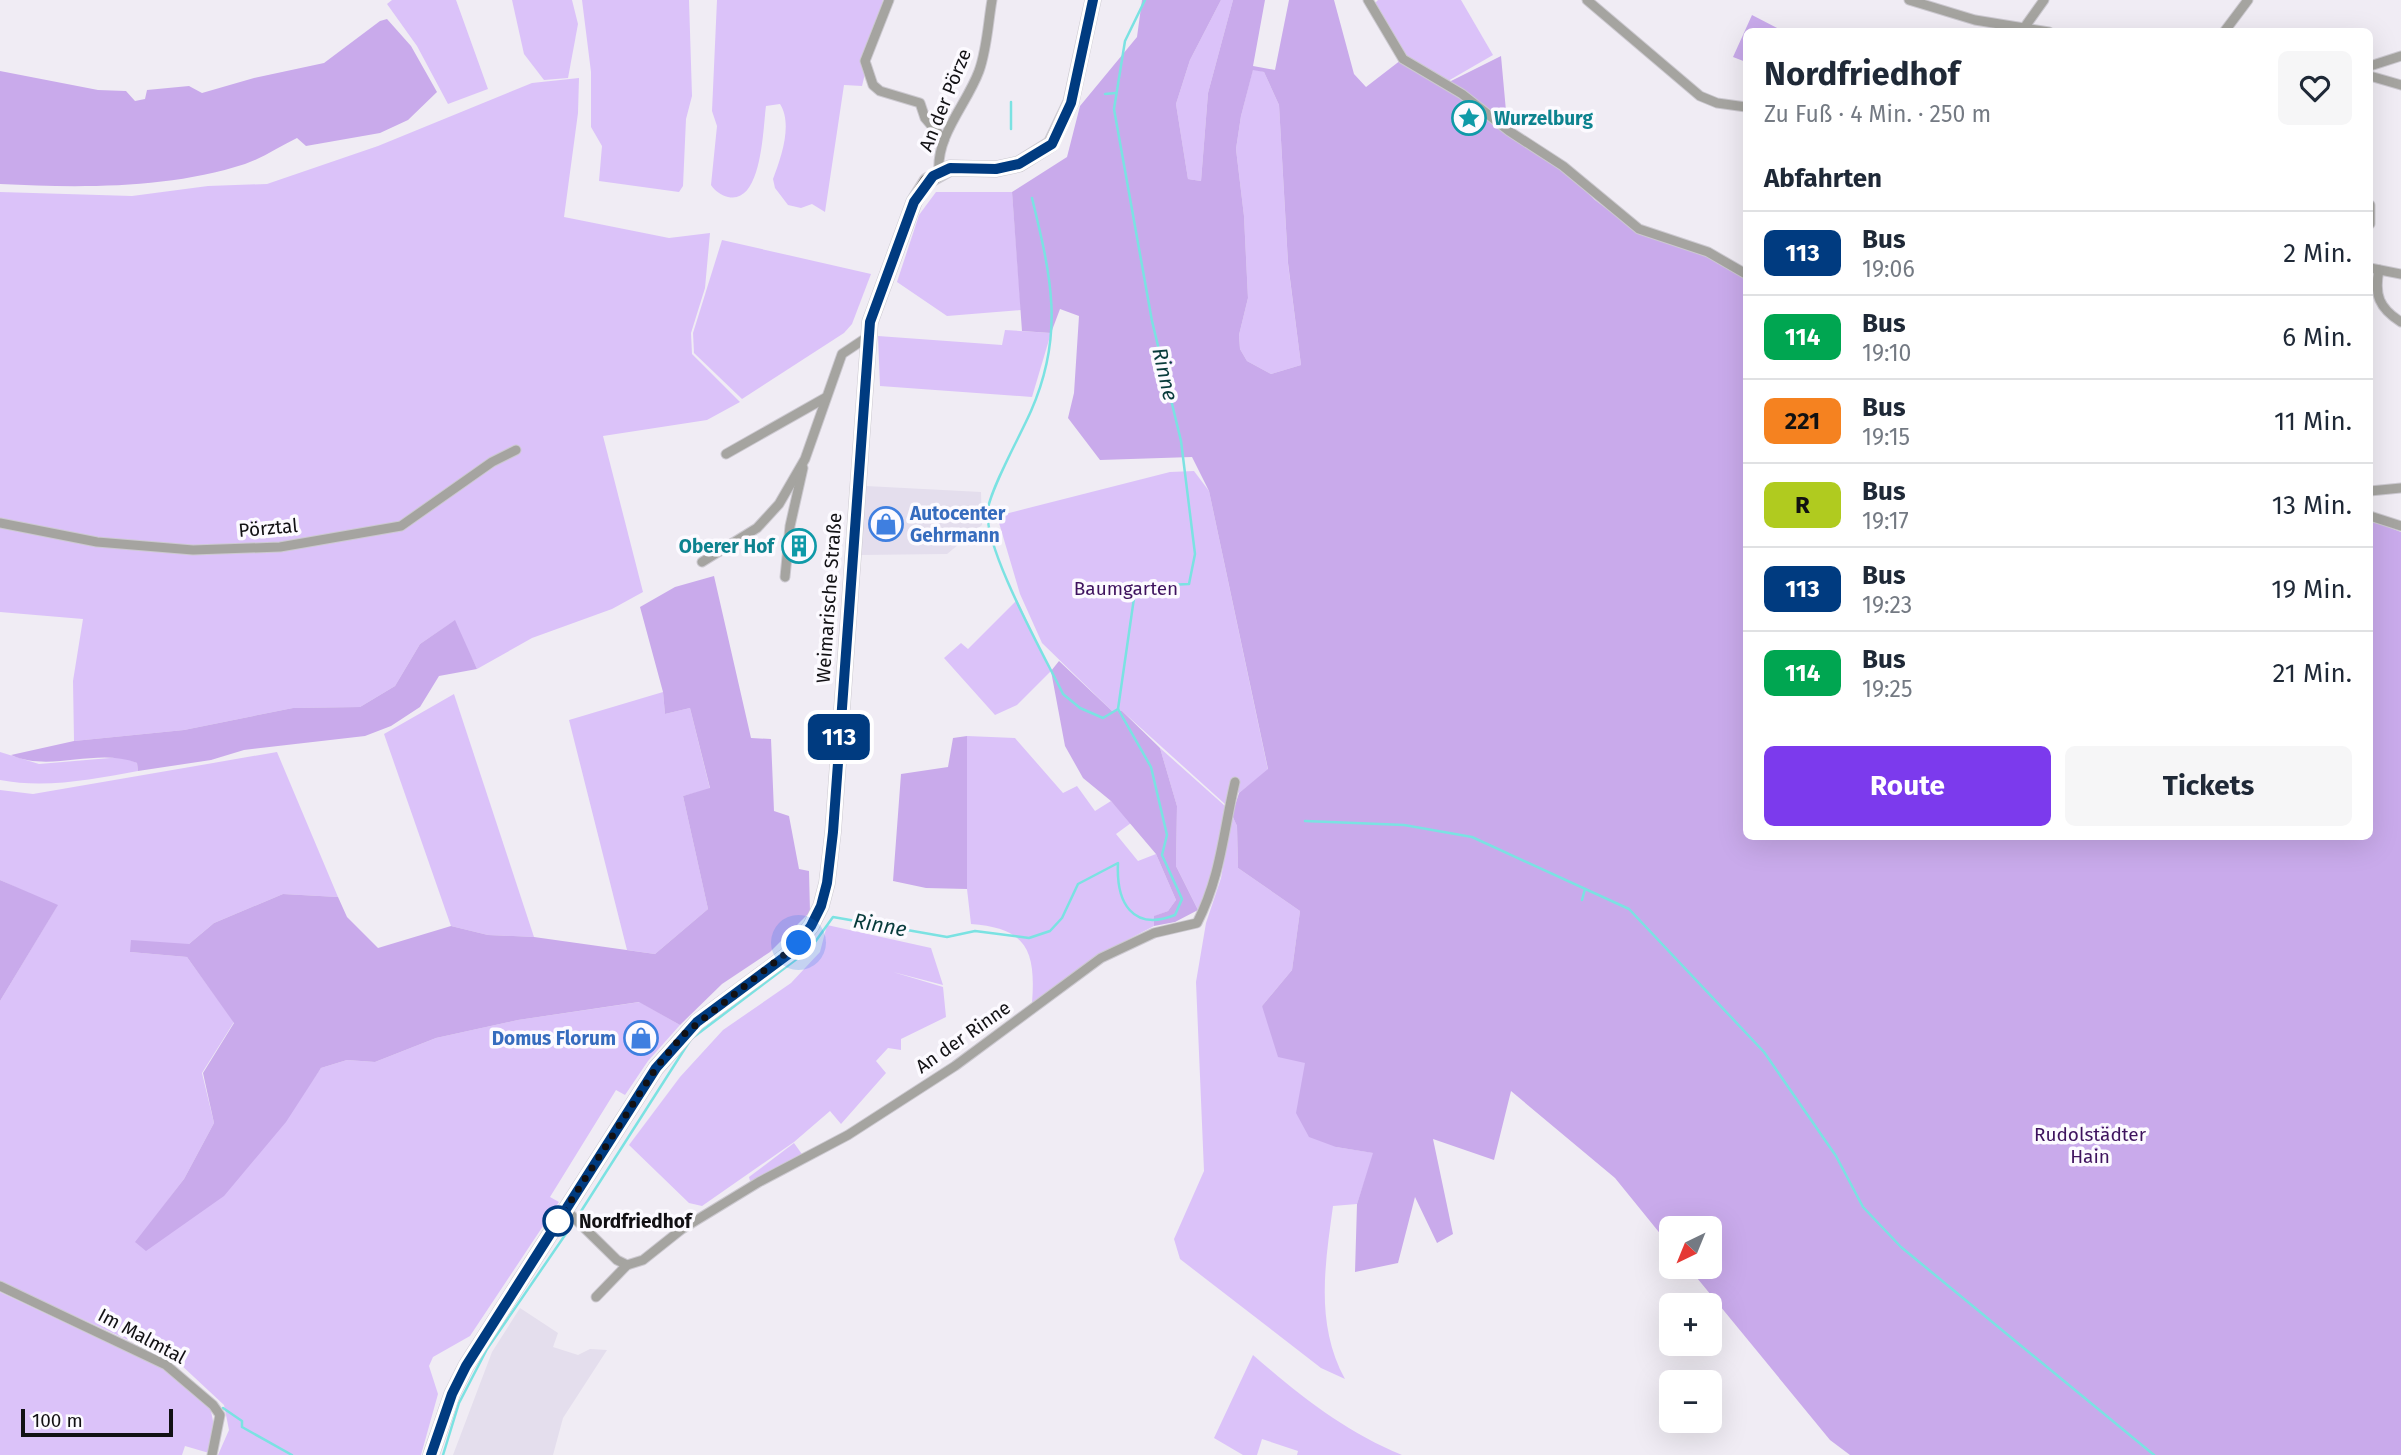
<!DOCTYPE html>
<html lang="de">
<head>
<meta charset="utf-8">
<style>
	body { margin:0; font-family:"Fira Sans",sans-serif; background:#f6f6f7; color:#1f2937; height:100vh; display:flex; flex-direction:column; font-size:26px; white-space:nowrap }
	* { box-sizing:border-box; margin:0 }
	p { font-size:23px; color:#747a83 }
	.icon { flex:none; width:38px; height:38px; fill:none; stroke:currentColor; stroke-width:2; stroke-linecap:round; stroke-linejoin:round }
	.map { position:relative; flex:1; overflow:hidden }
	.details { position:absolute; left:1743px; top:28px; width:630px; height:812px; display:flex; flex-direction:column; background:#fff; border-radius:10px; box-shadow:0 7px 28px #0002 }
	.details>* { flex:none }
	.badge { padding:0 14px; border-radius:10px; font-size:24px; line-height:46px }
	.needle { width:46px; rotate:223deg }
	.controls { position:absolute; left:1659px; top:1216px; display:grid; gap:14px }
	.controls a { display:grid; place-items:center; width:63px; height:63px; border-radius:10px; background:#fff; box-shadow:0 7px 28px #0002; font-size:35px }
	.scale { position:absolute; left:21px; bottom:18px; width:152px; box-sizing:border-box; padding-left:7px; border:4px solid #121114; border-top:0; font-size:19px; line-height:24px; white-space:nowrap; color:#121114; -webkit-text-stroke:5px #fcfaff; paint-order:stroke }
	.you { position:absolute; width:35px; height:35px; margin:-18px; border:5px solid #fff; border-radius:50%; background:#1a73e8; box-shadow:0 0 0 10px #1a73e833 }
	.map>.badge { position:absolute; translate:-50% -50%; box-shadow:0 0 0 4px #fff }
	h2 { padding:0 21px; font-size:26px; line-height:63px }
	.round { display:grid; place-items:center; flex:none; width:74px; height:74px; border-radius:10px; background:#f6f6f7 }
	.headline { display:flex; align-items:center; justify-content:space-between; height:119px; padding:0 21px }
	h1 { font-size:33px; font-weight:700; line-height:52px }
	.action { display:flex; gap:14px; margin-top:auto; padding:14px 21px }
	.action a { flex:1; height:80px; border-radius:10px; background:#7c3aed; color:#fff; font-size:28px; font-weight:700; line-height:80px; text-align:center }
	.action a+a { background:#f6f6f7; color:#1f2937 }
	ul { padding:0; list-style:none }
	li { display:flex; align-items:center; gap:21px; height:84px; padding:0 21px; border-top:2px solid #e0e1e3 }
	li div { flex:1 }
	li b { display:block; font-size:26px }
	li em { font-style:normal }
	li .badge { min-width:77px; font-weight:700; text-align:center }
	.map>svg:first-child { display:block }
</style>
</head>
<body>
<div class="map">
<svg width="2401" height="1455" viewBox="0 0 2401 1455">
	<rect width="100%" height="100%" fill="#f0ecf4"/>
	<!-- built -->
	<g fill="#e4deed">
		<path d="M866 486 981 492 982 525 947 554 860 555Z"/>
		<path d="M520 1308 558 1333 553 1347 578 1355 590 1349 607 1350 563 1418 553 1455H453L492 1352Z"/>
	</g>
	<!-- green -->
	<g fill="#dbc2f9">
		<path d="M392 0H456L488 89 448 104 417 46 387 4Z"/>
		<path d="M512 0H572L578 24 568 78 544 80 524 54Z"/>
		<path d="M582 0H689L692 96 686 119 683 186 679 192 599 181 602 146 591 127V72Z"/>
		<path d="M717 0H883L862 86 844 85 825 212 812 204 801 208 788 205 775 188 773 179C781 158 793 124 780 104L766 106C763 128 762 205 728 197 721 195 715 191 711 185L717 126 712 111Z"/>
		<path d="M1221 0H1233L1208 93 1201 181 1188 179 1176 104 1190 60Z"/>
		<path d="M1378 0H1461L1493 55 1448 81 1407 59 1375 3Z"/>
		<path d="M1253 69 1264 72 1279 105 1288 264 1301 365 1271 374 1247 361 1240 349 1239 335 1248 298 1244 216 1236 149 1241 116Z"/>
		<path d="M579 78 578 113 564 217 669 238 710 233 705 288 691 333 692 354 740 402 707 420 603 436 643 592 612 609 532 638 477 669 454 621 420 644 395 686 360 707 293 708 184 730 74 741 73 681 83 619 0 612V192L132 196 208 186 267 184 378 146 532 83Z"/>
		<path d="M936 192H1012L1021 310 947 316 897 282 919 215Z"/>
		<path d="M722 240 871 274 852 324 844 333 742 399 694 353 693 333Z"/>
		<path d="M1005 330 1051 333 1032 397 880 386 878 336 1002 345Z"/>
		<path d="M1194 471 1209 491 1268 770 1239 793 1229 788 1225 804 1122 711H1112L1042 643 1020 594 997 516 1170 472Z"/>
		<path d="M1017 600 1051 671 1017 705 995 715 944 658 961 643 968 649Z"/>
		<path d="M663 692 665 714 690 708 710 789 683 796 708 909 655 954 627 950 569 720Z"/>
		<path d="M454 694 534 937 488 935 451 926 384 734Z"/>
		<path d="M967 736 1015 738 1063 793 1077 786 1095 811 1111 801 1131 823 1116 834 1138 861 1156 854 1176 900 1168 911 1155 916 1154 926 1100 954 1032 1003C1036 951 1027 928 971 924L967 889Z"/>
		<path d="M1160 748 1225 806 1213 875 1198 910 1176 866 1177 806Z"/>
		<path d="M0 752 39 764 122 757 137 763 138 771C93 779 46 789 0 780Z"/>
		<path d="M277 752 338 897 283 894 214 923 189 944 130 952 187 957 234 1022 202 1073 214 1123 184 1179 136 1242 146 1250 305 1091 321 1068 347 1060 375 1062 436 1038 518 1020 640 1002 680 1025 648 1061 625 1095 616 1090 550 1197 559 1202 470 1336 433 1357 429 1366 438 1394 421 1455H218L229 1430 224 1405 179 1363 0 1282V1001L57 906 0 880V790L33 794Z"/>
		<path d="M1232 815 1237 826 1238 868 1300 911 1292 970 1262 1006 1305 1063 1336 1147 1374 1153 1357 1204 1333 1206C1325 1265 1315 1324 1345 1379L1321 1368 1180 1259 1174 1239 1204 1171 1196 982 1206 923 1221 878Z"/>
		<path d="M827 925 931 948 943 985 893 972 943 987 946 1017 901 1039V1050L888 1048 876 1061 886 1073 841 1124 830 1111 794 1142 702 1206 689 1203 629 1145 680 1077 723 1030 791 983 820 952Z"/>
		<path d="M794 1143 804 1157 750 1181 749 1177Z"/>
		<path d="M0 1292 163 1369 210 1406 214 1426 209 1453 185 1446 182 1455H0Z"/>
		<path d="M1253 1355C1299 1395 1345 1432 1402 1455H1297L1298 1451 1262 1439 1257 1455H1243L1214 1438Z"/>
	</g>
	<!-- forest -->
	<g fill="#c9aaeb" fill-rule="evenodd">
		<path d="M1142 0H1221L1190 60 1176 104 1188 179 1201 181 1208 93 1233 0H1265L1253 66 1275 70 1289 0H1334L1354 74 1366 87 1401 60 1443 85 1501 56 1508 133 1562 168 1595 200 1638 232 1718 260 1746 279V836H2370V520L2401 532V1455H1850L1830 1440 1688 1267H1710V1228H1671V1247L1615 1178 1511 1091 1494 1160 1433 1139 1453 1234 1437 1243 1415 1197 1398 1263 1355 1272 1357 1204 1373 1153 1336 1147 1309 1137 1296 1113 1305 1063 1278 1057 1262 1006 1292 970 1300 911 1238 868 1237 826 1232 815 1239 793 1268 769 1209 491 1192 457 1100 460 1068 418 1074 393 1079 316 1060 309 1051 333 1022 331 1012 192 1067 157 1080 106 1137 37ZM1253 70 1264 72 1279 105 1288 263 1301 365 1271 374 1247 361 1240 349 1239 335 1248 298 1244 216 1236 149 1241 116Z"/>
		<path d="M1752 15 1783 31 1746 32V62L1733 57Z"/>
		<path d="M387 19 411 46 437 92 408 120 380 133 306 146 297 138C280 146 263 158 245 164 168 189 79 188 0 184V71L98 90 126 91 135 101 145 99 147 90 189 86 202 93 254 78 324 63 380 21Z"/>
		<path d="M714 576 751 738 771 739 774 811 789 816 799 869 809 871 810 912 770 952 722 984 680 1025 639 1002 518 1020 436 1038 375 1062 347 1060 321 1068 286 1122 224 1196 146 1251 135 1242 184 1179 214 1123 203 1073 234 1023 187 957 130 952 131 940 189 944 214 923 283 894 338 897 347 917 378 948 451 926 488 935 534 937 655 954 708 909 683 796 710 788 690 708 665 714 663 692 640 607 675 587Z"/>
		<path d="M455 620 477 669 439 676 420 707 391 726 365 736 244 750 211 760 138 771 137 763C96 747 51 773 11 755L74 741 184 730 293 708 360 707 395 686 420 644Z"/>
		<path d="M1059 661 1112 711H1122L1160 748 1177 806 1176 866 1198 910 1175 922 1154 926V916L1168 911 1176 900 1156 854 1111 801 1083 778 1065 746 1051 671Z"/>
		<path d="M967 736V889L926 888 893 881 901 774 948 767 953 738Z"/>
		<path d="M0 880 58 905 0 1001Z"/>
	</g>
	<g fill="none" stroke-linecap="round" stroke-linejoin="round">
		<!-- stream -->
		<g stroke="#7be2e2" stroke-width="2.5">
			<path d="M1105 94 1116 93"/>
			<path d="M1011 102V129"/>
			<path d="M1032 198C1051 276 1065 334 1031 411 1020 436 993 484 988 508 981 544 1045 657 1063 694L1080 708 1103 718 1118 709"/>
			<path d="M1305 821 1404 825 1472 837 1629 909 1764 1052 1836 1156 1863 1207 1901 1247 2154 1455"/>
			<path d="M1582 900 1585 889"/>
			<path d="M578 1216 691 1039 810 949 833 917 947 937 975 931 1029 938 1050 931 1062 918 1078 884 1118 863C1116 902 1132 932 1175 915L1182 899 1162 855 1167 835 1151 767 1118 709 1134 598 1147 586 1189 584 1195 554 1181 441 1152 321 1114 109 1125 41 1145 0"/>
			<path d="M223 1408 242 1421V1427L292 1455"/>
			<path d="M443 1455 459 1403 487 1349 574 1222"/>
		</g>
		<!-- minor casing -->
		<g stroke="#ccc9d0" stroke-width="11">
			<g id="minor">
				<path d="M889 0 865 61 873 85 880 91 920 103 925 118 944 140"/>
				<path d="M1368 0 1403 59 1462 94 1509 131 1563 166 1639 229 1708 252 1746 274"/>
				<path d="M1587 0 1700 96 1717 103 1746 107"/>
				<path d="M1909 0 1975 20 2049 32"/>
				<path d="M2024 28 2044 0"/>
				<path d="M2224 32 2248 0"/>
				<path d="M2370 66 2401 56"/>
				<path d="M2370 76 2401 85"/>
				<path d="M939 172C936 135 967 104 979 71 987 49 988 23 992 0"/>
				<path d="M2370 205V224"/>
				<path d="M2370 268 2401 274"/>
				<path d="M2379 270C2374 295 2379 308 2401 322"/>
				<path d="M726 454 825 398"/>
				<path d="M2370 491 2401 488"/>
				<path d="M2370 516 2401 526"/>
				<path d="M0 523 97 542 193 550 280 547 401 526 492 462 516 450"/>
				<path d="M702 562 757 528 779 504 805 459 842 354 866 338"/>
				<path d="M785 577 790 526 803 468"/>
				<path d="M565 1209 617 1260 627 1265 643 1260 682 1229 759 1182 848 1135 955 1066 1101 958 1154 933 1197 923C1221 876 1223 833 1235 782"/>
				<path d="M0 1286 166 1365 213 1405 220 1415 212 1455"/>
				<path d="M596 1297 627 1265"/>
			</g>
		</g>
		<!-- primary casing -->
		<g stroke="#ccc9d0" stroke-width="17">
			<path id="primary" d="M431 1455 452 1394 466 1366 656 1068 697 1022 790 953 811 926 821 906 827 883 833 832 870 322 914 202 927 181 950 168 996 169 1019 164 1051 144 1071 102 1093 0"/>
		</g>
		<!-- minor -->
		<use href="#minor" stroke="#a5a4a0" stroke-width="9"/>
		<!-- primary -->
		<use href="#primary" stroke="#686660" stroke-width="14"/>
	</g>
	<g fill="none" stroke-linecap="round" stroke-linejoin="round">
		<!-- line casing -->
		<g stroke="#fff" stroke-width="16">
			<path id="line" d="M431 1455 452 1394 466 1366 656 1068 697 1022 790 953 811 926 821 906 827 883 833 832 870 322 914 202 933 176 950 168 996 169 1019 164 1052 144 1071 103 1093 0"/>
		</g>
		<!-- line -->
		<use href="#line" stroke="#003b80" stroke-width="10"/>
		<!-- walk -->
		<path stroke="#121114" stroke-width="7" stroke-dasharray="0 12.6" d="M558 1221 656 1068 683 1035 799 943"/>
	</g>
	<!-- icons -->
	<defs>
		<g id="sight-ring" transform="scale(1.75)"><circle r="9.5" fill="#fcfaff" stroke="#0f9aa8" stroke-width="1.5"/><path d="M0-6L1.8-2.2L6-1.7L2.9 1.2L3.7 5.4L0 3.3L-3.7 5.4L-2.9 1.2L-6-1.7L-1.8-2.2Z" fill="#0f9aa8"/></g>
		<g id="shop-ring" transform="scale(1.75)"><circle r="9.5" fill="#fcfaff" stroke="#3f7fe0" stroke-width="1.5"/><path d="M-5-2.5h2.3a2.7 3.5 0 0 1 5.4 0H5L5.5 6h-11ZM-1.5-2.5h3a1.5 2.3 0 0 0-3 0Z" fill="#3f7fe0"/></g>
		<g id="building-ring" transform="scale(1.75)"><circle r="9.5" fill="#fcfaff" stroke="#0f9aa8" stroke-width="1.5"/><path d="M-4-6H4V6H1V3H-1V6H-4ZM-2.5-4.3h1.7v1.8h-1.7ZM.8-4.3h1.7v1.8H.8ZM-2.5-1h1.7V.8h-1.7ZM.8-1h1.7V.8H.8Z" fill="#0f9aa8"/></g>
	</defs>
	<g fill-rule="evenodd">
		<use href="#sight-ring" x="1469" y="118"/>
		<use href="#shop-ring" x="886" y="524"/>
		<use href="#building-ring" x="799" y="546"/>
		<use href="#shop-ring" x="641" y="1038"/>
	</g>
	<!-- markers -->
	<circle fill="#fff" stroke="#003b80" stroke-width="3.5" cx="558" cy="1221" r="14"/>
	<g text-anchor="middle" dominant-baseline="central" stroke-width="7" stroke-linejoin="round" paint-order="stroke">
		<!-- street labels -->
		<g font-size="19" fill="#121114" stroke="#fcfaff">
			<text transform="translate(945 100) rotate(-68)">An der Pörze</text>
			<text transform="translate(268 528) rotate(-5)">Pörztal</text>
			<text transform="translate(829 598) rotate(-86)">Weimarische Straße</text>
			<text transform="translate(963 1037) rotate(-35)">An der Rinne</text>
			<text transform="translate(142 1336) rotate(28)">Im Malmtal</text>
		</g>
		<!-- culture labels -->
		<g font-size="19" font-weight="bold" fill="#0d838f" stroke="#fcfaff" text-anchor="start">
			<text x="1494" y="118">Wurzelburg</text>
			<text x="774" y="546" text-anchor="end">Oberer Hof</text>
		</g>
		<!-- shop labels -->
		<g font-size="19" font-weight="bold" fill="#366cbe" stroke="#fcfaff" text-anchor="start">
			<text x="910" y="513">Autocenter<tspan x="910" dy="22">Gehrmann</tspan></text>
			<text x="616" y="1038" text-anchor="end">Domus Florum</text>
		</g>
		<!-- park labels -->
		<g font-size="19" fill="#3e135e" stroke="#fcfaff">
			<text x="1126" y="588">Baumgarten</text>
			<text x="2090" y="1134">Rudolstädter<tspan x="2090" dy="22">Hain</tspan></text>
		</g>
		<!-- stop labels -->
		<g font-size="19" font-weight="bold" fill="#121114" stroke="#fcfaff" text-anchor="start">
			<text x="579" y="1221">Nordfriedhof</text>
		</g>
		<!-- water labels -->
		<g font-size="21" font-style="italic" fill="#073b3b" stroke="#fcfaff">
			<text transform="translate(1165 374) rotate(77)">Rinne</text>
			<text transform="translate(880 925) rotate(10)">Rinne</text>
		</g>
	</g>
</svg>
<div class="controls">
<a><svg class="needle" viewBox="-14 -14 28 28"><path d="M0-13l5 13h-10z" fill="#e53935"/><path d="M0 13l5-13h-10z" fill="#747a83"/></svg></a>
<a>+</a>
<a>−</a>
</div>
<div class="scale">100 m</div>
<div class="you" style="left:799px;top:943px"></div>
<b class="badge" style="left:839px;top:737px;background:#003b80;color:#fff">113</b>
<section class="details">
<div class="headline"><div><h1>Nordfriedhof</h1><p>Zu Fuß · 4 Min. · 250 m</p></div><a class="round"><svg class="icon" aria-label="heart" viewBox="0 0 24 24"><path d="M12 20l-8-8c-3-5 5-10 8-4 3-6 11-1 8 4z"/></svg></a></div>
<h2>Abfahrten</h2>
<ul>
<li><span class="badge" style="background:#003b80;color:#fff">113</span><div><b>Bus</b><p>19:06</p></div><em>2 Min.</em></li>
<li><span class="badge" style="background:#00a651;color:#fff">114</span><div><b>Bus</b><p>19:10</p></div><em>6 Min.</em></li>
<li><span class="badge" style="background:#f58220;color:#111">221</span><div><b>Bus</b><p>19:15</p></div><em>11 Min.</em></li>
<li><span class="badge" style="background:#b0cb1f;color:#111">R</span><div><b>Bus</b><p>19:17</p></div><em>13 Min.</em></li>
<li><span class="badge" style="background:#003b80;color:#fff">113</span><div><b>Bus</b><p>19:23</p></div><em>19 Min.</em></li>
<li><span class="badge" style="background:#00a651;color:#fff">114</span><div><b>Bus</b><p>19:25</p></div><em>21 Min.</em></li>
</ul>
<div class="action"><a>Route</a><a>Tickets</a></div>
</section>
</div>
</body>
</html>
